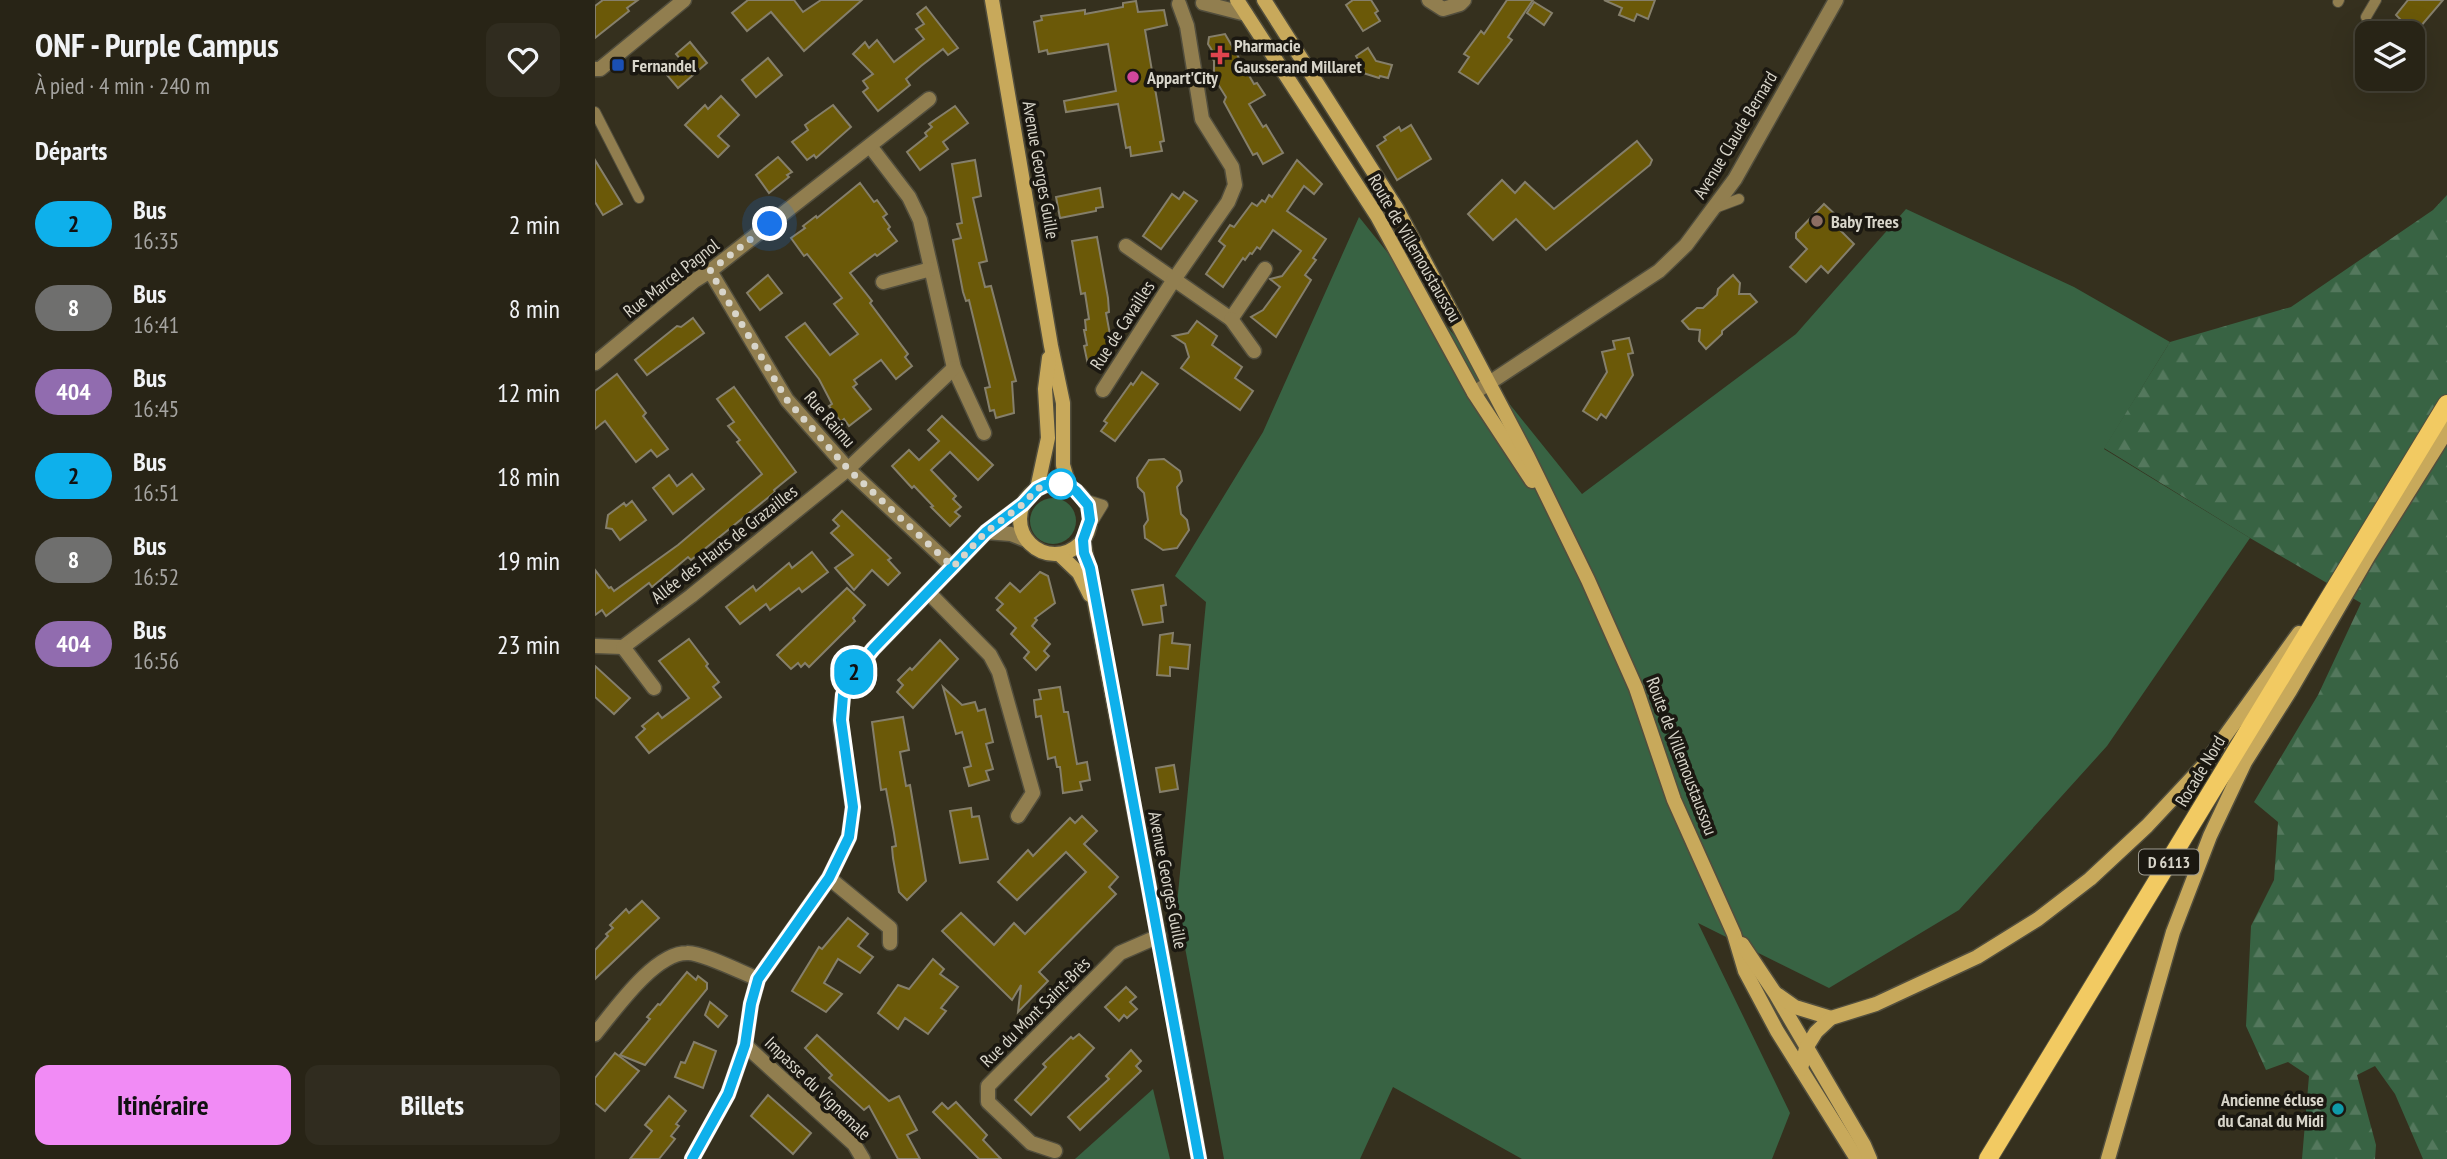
<!DOCTYPE html>
<html lang="fr">
<head>
<meta charset="utf-8">
<style>
	body { margin:0; font-family:"PT Sans Narrow",sans-serif; background:#302c1f; color:#f1f3f6; height:100vh; display:flex; flex-direction:column; font-size:26px; white-space:nowrap }
	* { box-sizing:border-box; margin:0 }
	p { font-size:23px; color:#a5a4a1 }
	.icon { flex:none; width:38px; height:38px; fill:none; stroke:currentColor; stroke-width:2; stroke-linecap:round; stroke-linejoin:round }
	.map { position:relative; flex:1; overflow:hidden }
	.panel { display:flex; flex-direction:column; background:#282416; width:595px }
	.panel>* { flex:none }
	.badge { padding:0 14px; border-radius:23px; font-size:24px; line-height:46px }
	.tools { position:absolute; left:1760px; top:21px; display:grid; gap:14px }
	.tools a { display:grid; place-items:center; width:70px; height:70px; border-radius:14px; background:#282416; box-shadow:0 7px 28px #0002,0 0 0 2px #444135; font-size:35px }
	.you { position:absolute; width:35px; height:35px; margin:-18px; border:5px solid #fff; border-radius:50%; background:#1a73e8; box-shadow:0 0 0 10px #1a73e833 }
	.map>.badge { position:absolute; translate:-50% -50%; box-shadow:0 0 0 4px #fff }
	h2 { padding:0 35px; font-size:26px; line-height:63px }
	.round { display:grid; place-items:center; flex:none; width:74px; height:74px; border-radius:14px; background:#302c1f }
	.headline { display:flex; align-items:center; justify-content:space-between; height:119px; padding:0 35px }
	h1 { font-size:33px; font-weight:800; line-height:52px }
	.cta { display:flex; gap:14px; margin-top:auto; padding:14px 35px }
	.cta a { flex:1; height:80px; border-radius:14px; background:#f18bf5; color:#111; font-size:28px; font-weight:800; line-height:80px; text-align:center }
	.cta a+a { background:#302c1f; color:#f1f3f6 }
	ul { padding:0; list-style:none }
	li { display:flex; align-items:center; gap:21px; height:84px; padding:0 35px }
	li div { flex:1 }
	li b { display:block; font-size:26px }
	li em { font-style:normal }
	li .badge { min-width:77px; font-weight:700; text-align:center }
	main { display:flex; flex:1; min-height:0 }
	.map>svg:first-child { display:block }
</style>
</head>
<body>
<main>
<section class="panel">
<div class="headline"><div><h1>ONF - Purple Campus</h1><p>À pied · 4 min · 240 m</p></div><a class="round"><svg class="icon" aria-label="heart" viewBox="0 0 24 24"><path d="M12 20l-8-8c-3-5 5-10 8-4 3-6 11-1 8 4z"/></svg></a></div>
<h2>Départs</h2>
<ul>
<li><span class="badge" style="background:#0eb0eb;color:#111">2</span><div><b>Bus</b><p>16:35</p></div><em>2 min</em></li>
<li><span class="badge" style="background:#6f6f6e;color:#fff">8</span><div><b>Bus</b><p>16:41</p></div><em>8 min</em></li>
<li><span class="badge" style="background:#916caf;color:#fff">404</span><div><b>Bus</b><p>16:45</p></div><em>12 min</em></li>
<li><span class="badge" style="background:#0eb0eb;color:#111">2</span><div><b>Bus</b><p>16:51</p></div><em>18 min</em></li>
<li><span class="badge" style="background:#6f6f6e;color:#fff">8</span><div><b>Bus</b><p>16:52</p></div><em>19 min</em></li>
<li><span class="badge" style="background:#916caf;color:#fff">404</span><div><b>Bus</b><p>16:56</p></div><em>23 min</em></li>
</ul>
<div class="cta"><a>Itinéraire</a><a>Billets</a></div>
</section>
<div class="map">
<svg width="1852" height="1159" viewBox="0 0 1852 1159">
	<defs>
		<pattern id="forest-firs" width="22" height="20" patternUnits="userSpaceOnUse" patternTransform="scale(1.75)"><rect width="22" height="20" fill="#386343"/><path d="M5 1l3.5 6h-7zM16 11l3.5 6h-7z" fill="#54785d"/></pattern>
	</defs>
	<rect width="100%" height="100%" fill="#35301e"/>
	<!-- grass -->
	<g fill="#386343">
		<path d="M1311 209 1479 287 1575 342 1509 449 1655 538 1512 746 1364 910 1234 988 1103 923 1195 1113 1177 1159H927L798 1087 765 1159H629L582 904 611 602 580 576 668 432 764 217 987 494 1201 334Z"/>
		<circle cx="458" cy="521" r="23"/>
		<path d="M558 1089 575 1159H480Z"/>
	</g>
	<!-- forest -->
	<path fill="url(#forest-firs)" d="M1852 195V1159H1828L1800 1094 1780 1066 1762 1075 1781 1145 1780 1159H1707L1714 1076 1693 1062 1671 1070 1651 1026 1656 926 1679 880 1683 822 1659 802 1723 695 1766 603 1655 538 1509 448 1575 342 1696 307 1838 210Z"/>
	<!-- building -->
	<g fill="#6b5908" stroke="#857f6b" stroke-width="2">
		<path d="M8 0H43L32 8 34 11 0 38V6Z"/>
		<path d="M153 0H199L208 12 226 0H267L209 51 176 12 152 31 137 13Z"/>
		<path d="M758 0H776L783 11 780 13 785 21 768 31 751 5Z"/>
		<path d="M912 0H938L913 37 917 40 883 84 864 72 874 57 869 54 886 31 889 34Z"/>
		<path d="M1009 0H1060L1053 19 1042 14 1039 21 1024 15 1027 8Z"/>
		<path d="M1813 0H1848L1820 33H1794L1805 19 1801 15Z"/>
		<path d="M541 1 543 12 569 10 572 25 550 30 569 141 565 142 567 151 536 156 535 147 531 148 523 104 471 112 469 101 521 91 513 44 453 54 452 50 444 52 439 22 447 20 446 16 490 10V14L528 7V3Z"/>
		<path d="M939 2 957 13 949 25 932 13Z"/>
		<path d="M331 7 363 48 353 55 348 49 326 66 311 79 315 85 283 111 268 92 273 88 268 81 278 74 258 54 270 42 274 48 282 40 299 62 329 39 321 29 329 24 322 14Z"/>
		<path d="M630 34 659 84 662 83 670 95 654 104 668 127 671 125 688 153 668 164 662 153 658 155 641 124 629 102 631 97 619 78V61L615 54 618 52 613 44 614 37Z"/>
		<path d="M95 42 112 63 83 88 71 74 87 61 81 54Z"/>
		<path d="M773 48 781 61 797 65 793 78 785 76 784 78 765 72 767 66 761 56Z"/>
		<path d="M173 58 187 75 161 97 147 80Z"/>
		<path d="M126 96 144 115 123 136 134 146 123 157 90 125 110 105 113 109Z"/>
		<path d="M238 105 256 127 221 158 219 155 212 160 197 142 213 130 210 125Z"/>
		<path d="M360 106 373 123 348 142 353 149 325 170 312 152 332 136 330 133 337 127 334 124Z"/>
		<path d="M816 125 836 159 802 180 782 146 791 140 789 137 804 127 806 131Z"/>
		<path d="M1042 141 1057 160 1055 165 951 250 921 219 898 240 873 214 907 180 920 193 930 182 959 209Z"/>
		<path d="M183 157 197 172 192 175 194 177 174 193 161 175Z"/>
		<path d="M0 160 27 204 8 215 0 202Z"/>
		<path d="M380 160 386 196 378 198 392 261 384 263 390 287 396 286 421 381 417 382 419 413 401 418 399 410 395 411 390 388 395 387 374 300 371 301 368 292 358 240 366 238 362 224 367 223 357 164Z"/>
		<path d="M702 160 727 184 719 194 709 186 692 211 731 239 718 258 721 260 710 275 716 280 681 337 656 317 668 310 685 287 675 279 687 276 706 251 678 230 665 249 662 247 657 254 655 253 650 260 648 258 628 287 611 274 630 246 624 241 635 225 639 227 657 203 662 206 667 200 670 202 674 195 677 197Z"/>
		<path d="M265 183 279 202 282 200 292 214 288 217 295 227 293 229 302 241 282 256 280 254 255 273 277 301 275 303 313 354 310 357 317 366 301 379 286 360 259 380 262 384 258 387 276 409 254 426 249 419 246 422 234 406 237 404 224 379 191 337 210 323 235 355 263 334 239 304 247 298 212 254 209 256 196 238 210 228 208 226 221 216 222 218Z"/>
		<path d="M505 188 508 207 501 208V211L465 218 461 197Z"/>
		<path d="M589 192 602 201 566 249 548 236 577 194 584 199Z"/>
		<path d="M1229 204 1243 217 1238 223 1259 244 1233 273 1226 266 1211 282 1195 267 1212 249 1201 238V233Z"/>
		<path d="M502 237 513 298 514 312 511 313 516 340H513L516 354 506 356 507 363 493 365 489 346 492 345 489 330H491L490 320 494 319 490 293 486 294 477 241Z"/>
		<path d="M173 275 187 293 165 310 152 293Z"/>
		<path d="M1138 275 1145 283 1144 294H1155L1162 302 1127 331V334L1111 349 1104 341 1105 330 1094 329 1087 321 1102 308H1108L1122 295 1123 289Z"/>
		<path d="M98 318 109 333 52 375 40 360 82 326 86 327Z"/>
		<path d="M602 321 622 336 617 345 647 367 640 378 658 391 645 410 586 368 594 357 590 344 578 336 593 333Z"/>
		<path d="M1034 338 1038 353 1033 354 1038 375 1011 418 1006 414 1002 420 988 411 1012 372 1007 352 1020 349 1018 341Z"/>
		<path d="M547 372 563 384 520 441 506 431 512 423 509 421 536 383 538 385Z"/>
		<path d="M22 374 51 413 48 416 73 449 62 457 56 450 41 462 10 421 0 429V391Z"/>
		<path d="M139 387 201 472 179 490 180 492 96 560 93 557 57 587 54 583 11 616 7 610 0 615V570L14 588 16 587 19 591 83 545 167 474 142 442 145 440 133 426 139 422 122 399Z"/>
		<path d="M347 416 398 465 383 480 355 452 336 470 361 496 358 499 366 507 360 512 365 516 355 526 336 507 338 506 319 486 317 488 297 466 314 450 324 460 344 441 333 430Z"/>
		<path d="M569 459 585 471 587 481 582 487 586 514 592 520 594 530 582 548 568 550 550 538 549 526 553 520 549 493 543 487 542 478 554 460Z"/>
		<path d="M97 474 109 489 78 514 58 488 74 475 82 486Z"/>
		<path d="M37 501 51 520 25 540 17 529 11 528 13 515 29 503 31 506Z"/>
		<path d="M247 511 296 558 293 560 305 573 293 585 277 570 259 590 240 568 258 555 236 533 244 526 238 520Z"/>
		<path d="M217 552 233 572 207 592 204 588 175 610 171 604 145 624 131 607 158 586 161 591 194 563 197 568Z"/>
		<path d="M445 572 453 576 460 603 440 618 442 620 437 626 455 644 449 651 454 656 441 670 429 658 434 652 416 634 421 628 402 610 408 604 401 598 415 583 425 592Z"/>
		<path d="M568 585 571 605 566 606 568 622 548 625 537 590Z"/>
		<path d="M252 588 270 605 258 618 260 621 214 667 210 663 206 667 203 663 196 669 182 655Z"/>
		<path d="M578 633 577 643 595 645 593 669 575 667V676L562 675 565 635Z"/>
		<path d="M94 639 113 664 111 666 124 682 118 687 126 697 54 753 41 737 50 729 47 726 63 713 67 718 94 698 64 661Z"/>
		<path d="M345 640 363 659 318 708 302 692 308 685 303 680 315 668 317 670Z"/>
		<path d="M0 666 35 698 19 714 0 697Z"/>
		<path d="M348 687 367 705 380 702 383 711 390 709 398 742 391 744 398 769 391 771 394 780 374 786 369 768 376 766 367 732 361 734Z"/>
		<path d="M465 687 469 712H473L482 764 492 762 495 780 485 782 487 790 468 793 465 767H462L460 757 453 759 446 716 441 717 439 700 446 699 444 690Z"/>
		<path d="M308 717 314 750 305 752 311 786 315 785 331 881 312 900 304 892 298 858 297 847 301 846 299 833 291 789 286 790 277 722Z"/>
		<path d="M579 765 583 789 565 792 561 768Z"/>
		<path d="M376 808 377 817 384 816 393 859 365 863 355 811Z"/>
		<path d="M487 816 502 831 489 844 523 877 514 887 521 894 444 972 453 981 423 1012 426 985 417 1000 347 931 366 913 399 945 419 923 430 934 491 872 471 852 422 900 403 882 433 850 438 856 475 818 480 823Z"/>
		<path d="M47 901 64 918 0 979V950L13 936 11 934 18 928 15 925 31 909 34 913Z"/>
		<path d="M253 918 273 934 263 946 278 957 265 973 243 959 229 983 247 994 231 1012 197 991 224 947 227 949Z"/>
		<path d="M338 959 349 969 345 974 363 987 346 1008 351 1011 333 1034 310 1018 303 1029 283 1013 303 985 314 989Z"/>
		<path d="M92 972 101 980 103 976 112 983V989L50 1065 25 1055 55 1019 52 1017 63 1004 65 1005Z"/>
		<path d="M531 987 541 997 535 1002 542 1009 532 1018 529 1015 524 1021 510 1007Z"/>
		<path d="M115 1002 132 1016 123 1027 110 1015Z"/>
		<path d="M484 1034 499 1048 436 1115 420 1100 451 1067 448 1064 476 1037 478 1039Z"/>
		<path d="M222 1035 294 1101 304 1096 322 1130 312 1135 325 1159H303L274 1106 269 1110 234 1078 237 1075 210 1048Z"/>
		<path d="M99 1042 121 1051 108 1088 80 1077 86 1062 90 1063Z"/>
		<path d="M536 1050 546 1061 541 1066 546 1071 485 1130 473 1117 514 1079 511 1076Z"/>
		<path d="M20 1053 44 1071 10 1111 0 1103V1078Z"/>
		<path d="M173 1095 216 1133 198 1154 156 1116Z"/>
		<path d="M74 1096 91 1111 81 1124 84 1126 76 1136 80 1139 64 1159H35L57 1131 50 1125Z"/>
		<path d="M361 1102 392 1135 388 1140 406 1159H384L338 1112 347 1103 353 1109Z"/>
	</g>
	<g fill="none" stroke-linecap="round" stroke-linejoin="round">
		<!-- lane casing -->
		<g stroke="#524e3d" stroke-width="12">
			<g id="lane">
				<path d="M1743 2 1744 0"/>
				<path d="M1771 17 1781 0"/>
				<path d="M0 112 44 198"/>
				<path d="M1120 208 1144 199"/>
				<path d="M489 499 508 505 494 528"/>
			</g>
		</g>
		<!-- street casing -->
		<g stroke="#524e3d" stroke-width="17">
			<g id="street">
				<path d="M834 0 848 9 865 4 869 0"/>
				<path d="M608 3 651 14"/>
				<path d="M0 69H5L89 0"/>
				<path d="M275 146 314 197 325 220 359 368 389 433"/>
				<path d="M531 246 636 319 670 269"/>
				<path d="M115 271 192 400 253 469 358 567"/>
				<path d="M288 282 336 269"/>
				<path d="M636 319 659 351"/>
				<path d="M0 363 99 281 115 271 334 99"/>
				<path d="M508 390 578 281 633 202 640 185 637 167 607 119 592 26 584 4"/>
				<path d="M879 393 1064 271 1091 245 1140 179 1241 0"/>
				<path d="M391 532 416 534 431 540"/>
				<path d="M333 592 395 655 404 672 438 793 423 816"/>
				<path d="M0 646 28 647 96 596 253 469 359 368"/>
				<path d="M28 647 59 688"/>
				<path d="M234 878 295 928V943"/>
				<path d="M0 1034C20 1010 59 953 92 953 106 952 148 973 163 979"/>
				<path d="M150 1045 259 1144 268 1159"/>
				<path d="M460 1151 436 1143 393 1102V1086L525 953 564 936"/>
				<path d="M97 1159 133 1094 150 1045 156 1004 163 979 234 878 254 837 258 807 245 720 248 695 258 674 278 649 391 532 428 504"/>
			</g>
		</g>
		<!-- secondary casing -->
		<g stroke="#524e3d" stroke-width="17">
			<g id="secondary">
				<path d="M397 0 456 346 468 403V465L474 486"/>
				<path d="M642 0 782 216 879 393 937 481"/>
				<path d="M669 0 802 209 933 457 993 580 1041 688 1079 800 1139 934 1150 971 1182 1031 1262 1159"/>
				<circle cx="460" cy="519" r="35"/>
				<path d="M442 489 453 438 450 389 454 358"/>
				<path d="M488 540 586 1056 604 1159"/>
				<path d="M464 554 484 573 495 595"/>
				<path d="M1147 944 1180 993 1269 1145 1275 1159"/>
				<path d="M1183 995 1200 1007 1236 1018"/>
				<path d="M1206 1069 1211 1048 1221 1032 1236 1018 1281 1004 1382 957 1443 919 1495 879 1552 826 1610 764 1704 633"/>
				<path d="M1513 1159 1578 932 1615 836 1650 762 1695 691 1774 555 1848 437 1852 427"/>
			</g>
		</g>
		<!-- primary casing -->
		<g stroke="#524e3d" stroke-width="20">
			<path id="primary" d="M1393 1159 1852 404"/>
		</g>
		<!-- lane -->
		<use href="#lane" stroke="#917e4f" stroke-width="10"/>
		<!-- street -->
		<use href="#street" stroke="#917e4f" stroke-width="14"/>
		<!-- secondary -->
		<use href="#secondary" stroke="#c8a95b" stroke-width="14"/>
		<!-- primary -->
		<use href="#primary" stroke="#f2ca62" stroke-width="18"/>
	</g>
	<g fill="none" stroke-linecap="round" stroke-linejoin="round">
		<!-- line casing -->
		<g stroke="#fff" stroke-width="16">
			<path id="line" d="M97 1159 133 1094 150 1045 156 1004 163 979 234 878 254 837 258 807 246 720 248 695 258 674 278 649 391 532 428 504 442 489 450 485 466 484 474 486 481 491 493 505 495 520 488 540 489 553 495 568 604 1159"/>
		</g>
		<!-- line -->
		<use href="#line" stroke="#0eb0eb" stroke-width="10"/>
		<!-- walk -->
		<path stroke="#d8d5ca" stroke-width="7" stroke-dasharray="0 12.6" d="M175 224 115 271 192 400 253 469 358 567 391 532 428 504 442 489 450 485 466 484"/>
	</g>
	<!-- markers -->
	<path fill="#e0444e" stroke="#1b1811" stroke-width="2.5" d="M621.5 44.5h7v7h7v7h-7v7h-7v-7h-7v-7h7z"/>
	<rect fill="#1a4fb4" stroke="#1b1811" stroke-width="2.5" x="16" y="58" width="14" height="14" rx="3.5"/>
	<circle fill="#d1479c" stroke="#1b1811" stroke-width="2.5" cx="538" cy="77" r="7"/>
	<circle fill="#8d6e63" stroke="#1b1811" stroke-width="2.5" cx="1222" cy="221" r="7"/>
	<circle fill="#fff" stroke="#0eb0eb" stroke-width="3.5" cx="466" cy="484" r="14"/>
	<circle fill="#0f9aa8" stroke="#1b1811" stroke-width="2.5" cx="1743" cy="1109" r="7"/>
	<g text-anchor="middle" dominant-baseline="central" stroke-width="7" stroke-linejoin="round" paint-order="stroke">
		<!-- shield labels -->
		<rect fill="#1b1811" stroke="#9f9c92" stroke-width="2" x="1544" y="849.5" width="60" height="25" rx="5"/>
		<g font-size="16" font-weight="bold" fill="#d8d5ca">
			<text x="1574" y="862">D 6113</text>
		</g>
		<!-- poi labels -->
		<g font-size="18" font-weight="bold" fill="#d8d5ca" stroke="#1b1811" text-anchor="start">
			<text x="639" y="45">Pharmacie<tspan x="639" dy="21">Gausserand Millaret</tspan></text>
			<text x="37" y="65">Fernandel</text>
			<text x="552" y="77">Appart'City</text>
			<text x="1236" y="221">Baby Trees</text>
			<text x="1729" y="1099" text-anchor="end">Ancienne écluse<tspan x="1729" dy="21">du Canal du Midi</tspan></text>
		</g>
		<!-- street labels -->
		<g font-size="18" fill="#d8d5ca" stroke="#1b1811">
			<text transform="translate(1140 135) rotate(-59)">Avenue Claude Bernard</text>
			<text transform="translate(446 170) rotate(80)">Avenue Georges Guille</text>
			<text transform="translate(820 248) rotate(60)">Route de Villemoustaussou</text>
			<text transform="translate(76 278) rotate(-38)">Rue Marcel Pagnol</text>
			<text transform="translate(527 325) rotate(-57)">Rue de Cavailles</text>
			<text transform="translate(235 419) rotate(49)">Rue Raimu</text>
			<text transform="translate(129 544) rotate(-38)">Allée des Hauts de Grazailles</text>
			<text transform="translate(1087 756) rotate(69)">Route de Villemoustaussou</text>
			<text transform="translate(1605 771) rotate(-59)">Rocade Nord</text>
			<text transform="translate(573 880) rotate(79)">Avenue Georges Guille</text>
			<text transform="translate(440 1012) rotate(-45)">Rue du Mont Saint-Brès</text>
			<text transform="translate(223 1088) rotate(44)">Impasse du Vignemale</text>
		</g>
	</g>
</svg>
<div class="tools">
<a><svg class="icon" aria-label="layers" viewBox="0 0 24 24"><path d="M12 4l9 5-9 5-9-5zM3 14l9 5 9-5"/></svg></a>
</div>
<div class="you" style="left:175px;top:224px"></div>
<b class="badge" style="left:259px;top:672px;background:#0eb0eb;color:#111">2</b>
</div>
</main>
</body>
</html>
